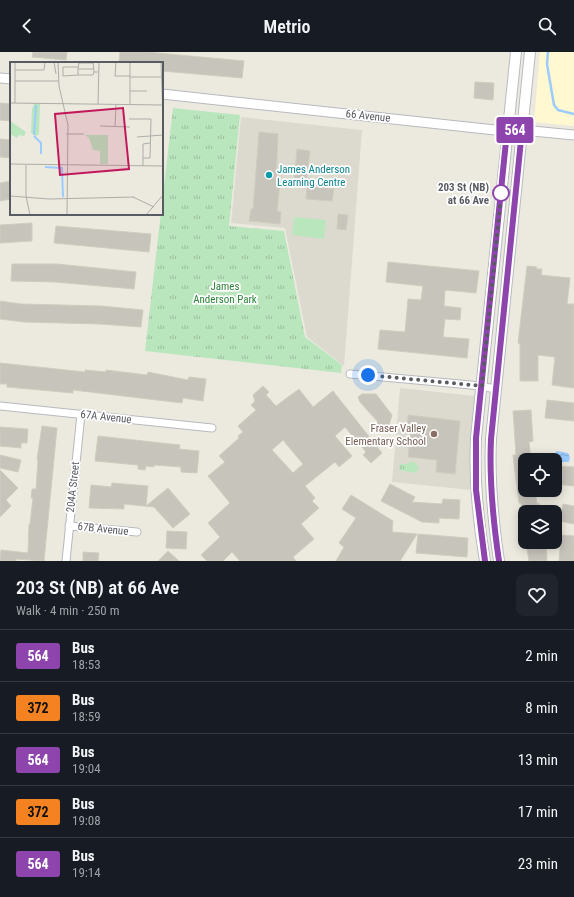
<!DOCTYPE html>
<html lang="en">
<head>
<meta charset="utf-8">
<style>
	body { margin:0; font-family:"Roboto Condensed",sans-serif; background:#20242c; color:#f1f3f6; height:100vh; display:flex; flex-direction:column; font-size:15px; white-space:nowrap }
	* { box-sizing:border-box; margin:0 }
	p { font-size:13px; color:#9ea1a6 }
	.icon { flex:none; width:22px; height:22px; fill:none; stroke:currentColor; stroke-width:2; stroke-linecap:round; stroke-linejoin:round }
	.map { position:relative; height:509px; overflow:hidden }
	.drawer { display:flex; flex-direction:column; background:#171b24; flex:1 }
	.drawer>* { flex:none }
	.badge { padding:0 8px; border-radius:3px; font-size:14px; line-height:26px }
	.buttons { position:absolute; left:518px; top:401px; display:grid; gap:8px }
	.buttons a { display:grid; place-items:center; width:44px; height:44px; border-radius:8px; background:#171b24; box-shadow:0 2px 10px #0003; font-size:20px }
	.you { position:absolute; width:20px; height:20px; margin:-10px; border:3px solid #fff; border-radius:50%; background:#1a73e8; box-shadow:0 0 0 6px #1a73e833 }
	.map>.badge { position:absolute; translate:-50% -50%; box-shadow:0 0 0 2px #fff }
	.round { display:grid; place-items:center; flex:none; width:42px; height:42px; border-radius:8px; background:#20242c }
	.overview { display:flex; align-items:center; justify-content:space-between; height:68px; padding:0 16px }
	h1 { font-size:19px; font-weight:600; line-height:30px }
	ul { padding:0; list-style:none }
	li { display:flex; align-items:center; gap:12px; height:52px; padding:0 16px; border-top:1px solid #363941 }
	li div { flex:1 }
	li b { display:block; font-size:15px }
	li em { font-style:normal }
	li .badge { min-width:44px; font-weight:700; text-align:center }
	header { display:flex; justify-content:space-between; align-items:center; height:52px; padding:0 16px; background:#171b24; font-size:18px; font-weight:600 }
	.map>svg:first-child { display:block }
</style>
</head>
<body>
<header><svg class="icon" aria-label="back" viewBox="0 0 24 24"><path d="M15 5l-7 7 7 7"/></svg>Metrio<svg class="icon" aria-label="search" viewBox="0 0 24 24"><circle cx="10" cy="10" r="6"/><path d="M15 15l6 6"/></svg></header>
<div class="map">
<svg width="574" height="509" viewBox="0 0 574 509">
	<defs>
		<pattern id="park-tufts" width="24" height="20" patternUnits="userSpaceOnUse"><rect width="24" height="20" fill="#b9e6bd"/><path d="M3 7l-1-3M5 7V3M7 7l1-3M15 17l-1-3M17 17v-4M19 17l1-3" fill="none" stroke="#99bd9d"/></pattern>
		<pattern id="water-ripples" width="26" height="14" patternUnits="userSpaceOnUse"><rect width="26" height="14" fill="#9cccff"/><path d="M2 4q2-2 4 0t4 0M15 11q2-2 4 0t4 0" fill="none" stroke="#82a9d2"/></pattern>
	</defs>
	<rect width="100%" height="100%" fill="#eceadf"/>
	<!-- commercial -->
	<path fill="#fff8d1" d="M540 0H574V74L534 70Z"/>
	<!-- education -->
	<g fill="#dcdace">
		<path d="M241 65 362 78 344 314 307 285 285 176 231 171Z"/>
		<path d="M400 336 475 344 470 401 471 438 392 430Z"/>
	</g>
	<!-- park -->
	<g fill="url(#park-tufts)">
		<path d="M173 56 240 63 229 174 284 179 305 285 342 313 341 321 145 299Z"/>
		<path d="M413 409 419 415 416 421 399 418 400 412H406Z"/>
	</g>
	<!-- garden -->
	<path fill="#b9e6bd" d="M294 165 326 168 324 187 292 183Z"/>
	<!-- water -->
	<path fill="url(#water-ripples)" d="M557 399 568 401 570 405 569 410H561L560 407 554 405V402Z"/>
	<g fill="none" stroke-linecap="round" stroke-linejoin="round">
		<!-- stream -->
		<path stroke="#9cccff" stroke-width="2.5" d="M548 0 547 12 554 53 558 58 574 62"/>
	</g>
	<!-- building -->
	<g fill="#c7c4bc" stroke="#d1ccbd" fill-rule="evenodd">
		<path d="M33 0H67L66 8 32 5Z"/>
		<path d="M120 0H147L244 9 242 26 162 19V11H119Z"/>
		<path d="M475 30 494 31 493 48 474 46Z"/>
		<path d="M0 51 11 52V69L0 68Z"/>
		<path d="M259 80 278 82 276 131H280L277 159 281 160 280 172 249 169 251 157H253Z"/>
		<path d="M0 87 11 88V106L0 105Z"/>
		<path d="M297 97 310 99 306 132 294 131Z"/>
		<path d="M11 129V147L0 149V131Z"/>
		<path d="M307 134 334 137 332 149 306 147Z"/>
		<path d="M338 162 348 163 346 178 337 177Z"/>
		<path d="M32 171V189L0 191V173Z"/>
		<path d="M56 174 151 182 149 200 54 191Z"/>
		<path d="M388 210 479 219 476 241 445 238 444 254 461 256 460 268 445 267 443 285 469 287 467 306 378 297 380 278 405 280 408 247 421 248 423 234 386 230Z"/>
		<path d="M12 212H57L136 220 134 237 55 230 11 229Z"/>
		<path d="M527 214 537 215 536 217H542L541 223 570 226 567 252H574V336L552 333 555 305 538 303V329H520V292L518 291Z"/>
		<path d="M0 249 21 252 101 254 143 258 141 275 100 272 24 270 0 267Z"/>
		<path d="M0 311 85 320V318L106 320V318L147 323 148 320 188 328 189 325 206 327 203 349 183 346 182 351 73 338V341L7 335V332H0Z"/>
		<path d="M263 334 269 340 266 343 276 354 299 337 313 355 333 339 382 401 371 411 363 403 366 400 345 375 335 384 352 404 339 415 335 410 305 434 315 446 312 449 319 456 301 472 314 487 293 505 296 509H240L232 500 223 509H207L201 503 220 485 208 471 230 451 208 424 225 410 219 404 239 386 238 384 243 380 238 374 256 358 251 353 255 349 253 343ZM283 388 303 412 293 421 272 398Z"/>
		<path d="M362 342H376L392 363 389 373 392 376 386 380 376 372 378 370 360 350 358 345Z"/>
		<path d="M547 348 574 351V369L545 366Z"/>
		<path d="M531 358 533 389 529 390 531 408H525V438H535L537 452 539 451 540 460H522L521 451H519L513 403H516L513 359Z"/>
		<path d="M408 363 460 369 455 422 436 420 437 408 408 405 411 377H407Z"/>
		<path d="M42 374 57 376 44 509 16 507V509H0L1 498 28 501 29 472H30L33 446H31L32 437H36L38 407H37Z"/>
		<path d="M0 375 28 377 27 391H21V396L0 394Z"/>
		<path d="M98 384 180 393 179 397 199 399 197 421 181 420V415L154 413V415L146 414 145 418 138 417V413L95 409Z"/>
		<path d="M0 403 21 408 18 420 0 416Z"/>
		<path d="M555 414 574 415V434L555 432Z"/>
		<path d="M0 418 18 436 6 448 11 454 0 465Z"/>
		<path d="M112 431 148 434 146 454 168 436 190 462 173 476 154 455 124 452V457L89 456 91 433 111 435Z"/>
		<path d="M390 432 415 445 412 450 442 452 443 447 460 448 459 467 439 466V471L422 470 381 449Z"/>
		<path d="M351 443 393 469 392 480 417 482 400 509H336L344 495 339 491 356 466 342 457Z"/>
		<path d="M563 452 574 454V472L559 469Z"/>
		<path d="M167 479 187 480 186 497 166 496Z"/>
		<path d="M418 482 468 486 467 505 416 501Z"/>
		<path d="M561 483 574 484V509H559Z"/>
		<path d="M526 490H546L547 509H529Z"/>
		<path d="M168 499 179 509H158Z"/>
		<path d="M83 500 99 501 98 509H83Z"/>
	</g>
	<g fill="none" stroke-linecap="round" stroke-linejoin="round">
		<!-- minor casing -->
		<g stroke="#b7b9bf" stroke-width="9">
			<g id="minor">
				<path d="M350 322 471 333 497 337"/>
				<path d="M0 354 212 376"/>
				<path d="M69 474 137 480"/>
				<path d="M66 509 81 362"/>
			</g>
		</g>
		<!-- tertiary casing -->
		<g stroke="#b7b9bf" stroke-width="11">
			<g id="tertiary">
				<path d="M0 26 11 27"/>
				<path d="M162 42 495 78H522L574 83"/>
			</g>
		</g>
		<!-- secondary casing -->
		<g stroke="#b8bbc2" stroke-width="12">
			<g id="secondary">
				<path d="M485 509C478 468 474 428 476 386L516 0"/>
				<path d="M499 509C493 468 489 429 491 387L530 0"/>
			</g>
		</g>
		<!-- minor -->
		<use href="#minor" stroke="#fff" stroke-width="7"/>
		<!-- tertiary -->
		<use href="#tertiary" stroke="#fff" stroke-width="9"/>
		<!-- secondary -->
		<use href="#secondary" stroke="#fff" stroke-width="10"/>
	</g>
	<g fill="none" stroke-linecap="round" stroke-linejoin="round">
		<!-- line casing -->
		<g stroke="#fff" stroke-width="9">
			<path id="line" d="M485 509 476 438V386L506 89 508 78H522L491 387C489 429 493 468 499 509"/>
		</g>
		<!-- line -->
		<use href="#line" stroke="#8e44ad" stroke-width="6"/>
		<!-- walk -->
		<path stroke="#585b61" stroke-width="4" stroke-dasharray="0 7.2" d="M368 323 482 334 502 134 501 141"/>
	</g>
	<!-- markers -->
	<circle fill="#0f9aa8" stroke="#fff" stroke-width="1.5" cx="269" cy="123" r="4"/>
	<circle fill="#fff" stroke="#8e44ad" stroke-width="2" cx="501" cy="141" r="8"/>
	<circle fill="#8d6e63" stroke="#fff" stroke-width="1.5" cx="434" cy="382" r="4"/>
	<g text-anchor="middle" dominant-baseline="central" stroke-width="3.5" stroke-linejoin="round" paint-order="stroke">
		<!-- street labels -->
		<g font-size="11" fill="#585b61" stroke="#fff">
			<text transform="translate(368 64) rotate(6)">66 Avenue</text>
			<text transform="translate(106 365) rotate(6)">67A Avenue</text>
			<text transform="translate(73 435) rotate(-84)">204A Street</text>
			<text transform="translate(103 477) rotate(6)">67B Avenue</text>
		</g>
		<!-- culture labels -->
		<g font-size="11" fill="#0d838f" stroke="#fff" text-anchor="start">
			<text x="277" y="117">James Anderson<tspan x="277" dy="13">Learning Centre</tspan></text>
		</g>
		<!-- stop labels -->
		<g font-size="11" font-weight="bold" fill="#585b61" stroke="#fff" text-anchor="end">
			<text x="489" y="135">203 St (NB)<tspan x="489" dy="13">at 66 Ave</tspan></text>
		</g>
		<!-- park labels -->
		<g font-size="11" fill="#2e8239" stroke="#fff">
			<text x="225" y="234">James<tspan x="225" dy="13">Anderson Park</tspan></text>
		</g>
		<!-- education labels -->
		<g font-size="11" fill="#785e54" stroke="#fff" text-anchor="end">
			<text x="426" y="376">Fraser Valley<tspan x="426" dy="13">Elementary School</tspan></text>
		</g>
	</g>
	<!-- overview -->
	<g transform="translate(10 10)">
		<rect width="153" height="153" fill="#eceadf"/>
		<path d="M30 42 29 72 26 74 21 71 22 47 24 42ZM0 59 16 70 14 74 9 73 7 76 0 72Z" fill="#b9e6bd"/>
		<path d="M75 73H98V102H90V89L83 88 79 76Z" fill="#b9e6bd"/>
		<path fill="none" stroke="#9cccff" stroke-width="2" d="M24 73 26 43M24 74 31 81V92M35 105 52 106 53 135"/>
		<path fill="none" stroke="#adada9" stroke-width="1" d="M44 0 46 12M48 0 49 24 58 63 57 153M69 0 68 7H83M83 0 84 10H88M106 0 105 14H120M151 0 153 56M69 1H83M68 5H53V14L68 13V7M5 8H34L35 0M68 13H83L84 10M120 15H151M5 19H48M120 29H137M0 41 153 43M5 41V0M88 42 89 0M120 43V0M119 57H141L140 96H133M90 64 120 65M105 65 106 43M56 72H74M127 75 153 73M0 102 153 104M16 103V134L20 153M133 104V82L140 81M0 134 39 137 124 135M123 135 144 145M136 153 153 133"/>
		<path fill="#c2185b" fill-opacity="0.15" stroke="#c2185b" stroke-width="2" d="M113 46 119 107 50 113 45 52Z"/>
		<rect width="153" height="153" fill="none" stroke="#585b61" stroke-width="2"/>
	</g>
</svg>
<div class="buttons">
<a><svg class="icon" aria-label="locate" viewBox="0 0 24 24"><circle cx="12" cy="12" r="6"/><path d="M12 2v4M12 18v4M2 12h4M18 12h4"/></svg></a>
<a><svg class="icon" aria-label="layers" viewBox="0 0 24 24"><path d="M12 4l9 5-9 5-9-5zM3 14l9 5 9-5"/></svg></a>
</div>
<div class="you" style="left:368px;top:323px"></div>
<b class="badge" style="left:515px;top:78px;background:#8e44ad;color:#fff">564</b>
</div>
<section class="drawer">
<div class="overview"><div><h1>203 St (NB) at 66 Ave</h1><p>Walk · 4 min · 250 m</p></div><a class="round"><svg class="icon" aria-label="heart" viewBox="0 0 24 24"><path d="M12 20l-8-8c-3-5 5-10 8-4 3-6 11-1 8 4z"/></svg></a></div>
<ul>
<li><span class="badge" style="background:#8e44ad;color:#fff">564</span><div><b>Bus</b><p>18:53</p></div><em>2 min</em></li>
<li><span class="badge" style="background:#f58220;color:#111">372</span><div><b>Bus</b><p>18:59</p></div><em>8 min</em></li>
<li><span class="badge" style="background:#8e44ad;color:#fff">564</span><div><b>Bus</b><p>19:04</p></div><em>13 min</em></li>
<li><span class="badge" style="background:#f58220;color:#111">372</span><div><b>Bus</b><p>19:08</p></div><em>17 min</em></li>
<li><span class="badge" style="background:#8e44ad;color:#fff">564</span><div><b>Bus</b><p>19:14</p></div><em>23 min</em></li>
</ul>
</section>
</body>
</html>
